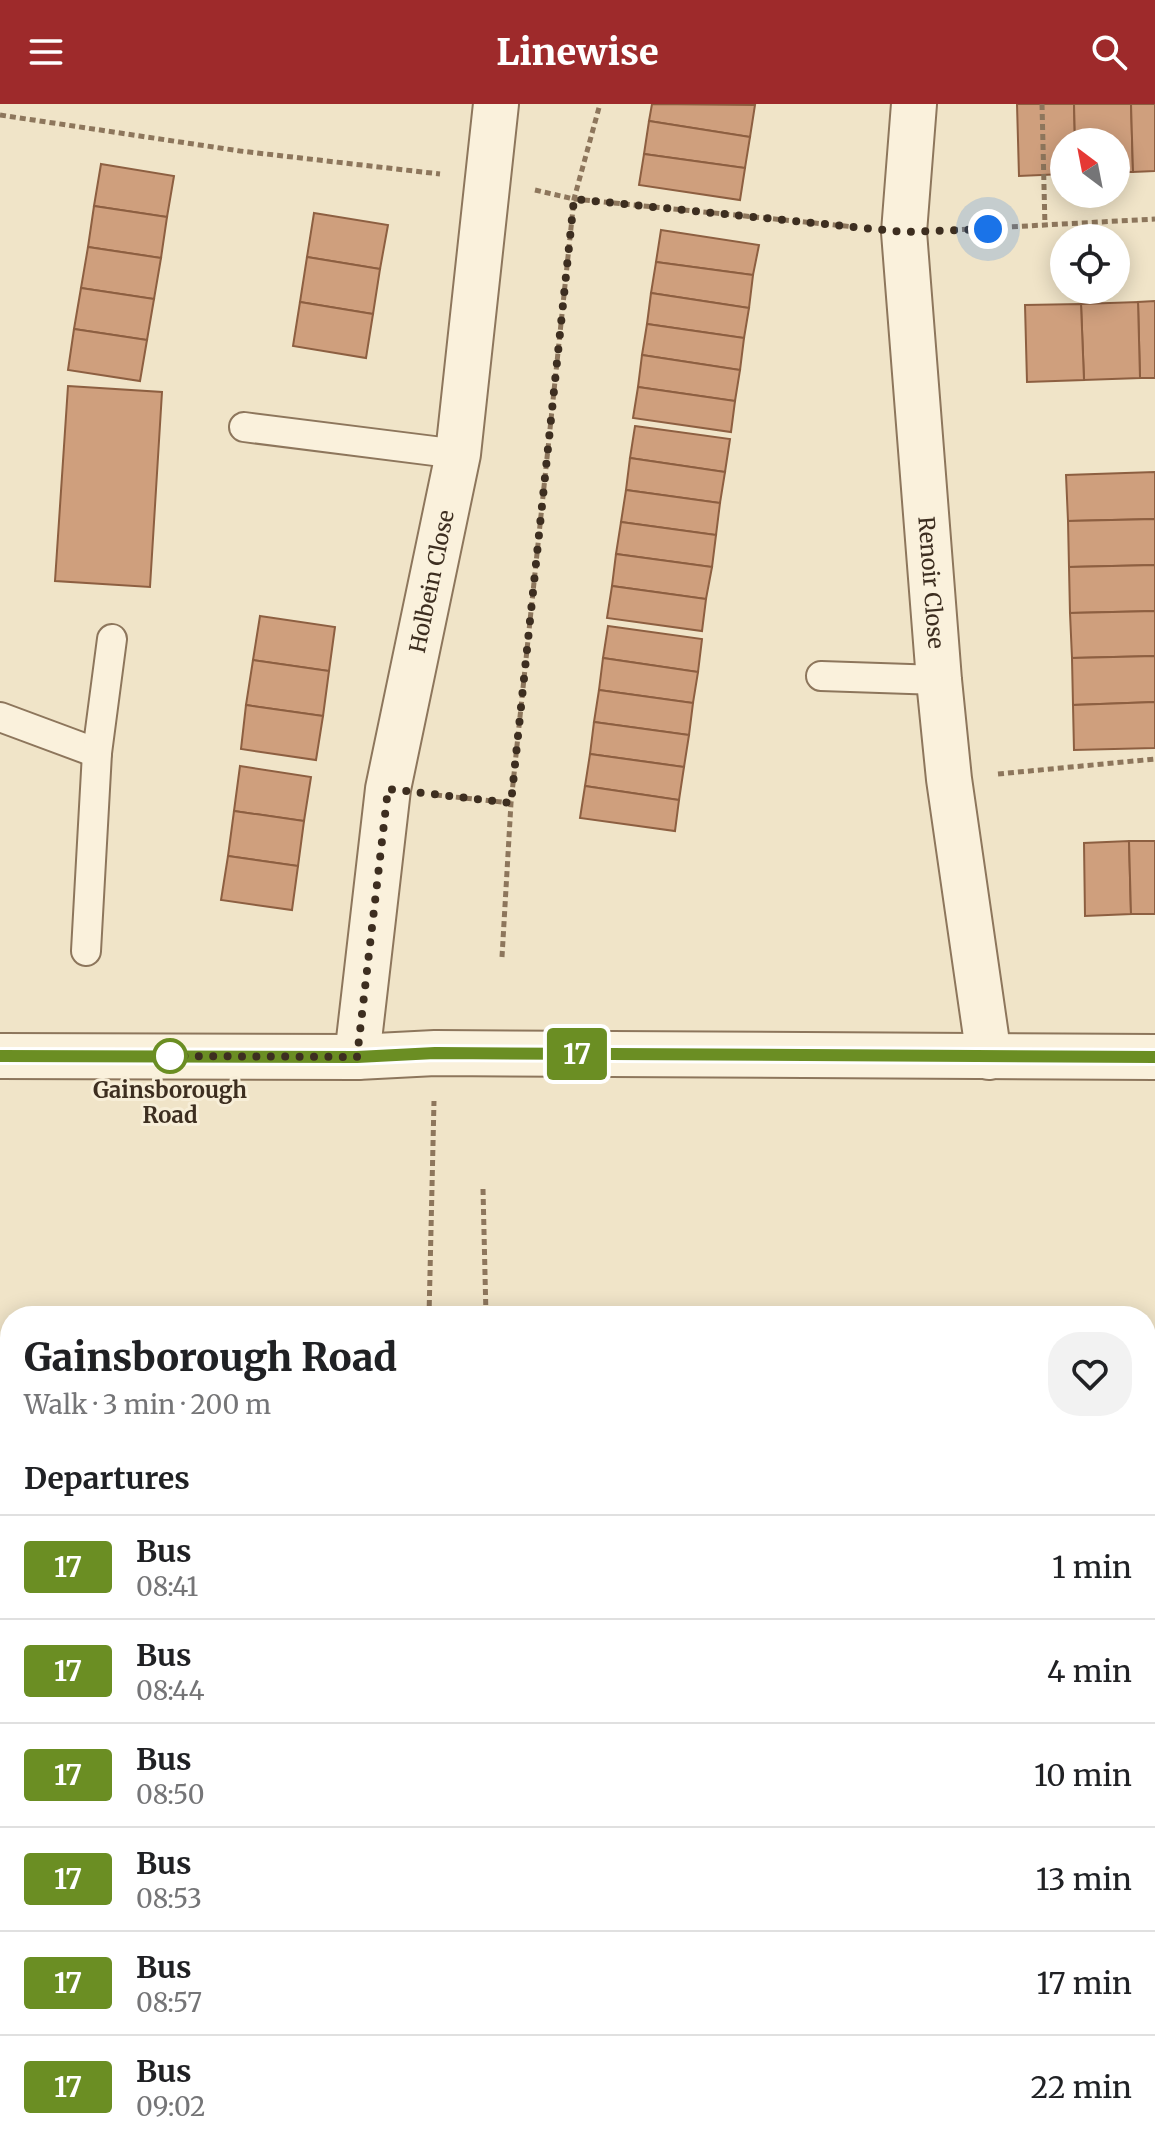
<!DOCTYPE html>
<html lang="en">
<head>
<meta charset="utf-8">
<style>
	body { margin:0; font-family:Merriweather,serif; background:#f2f2f2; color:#202124; height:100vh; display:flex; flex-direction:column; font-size:30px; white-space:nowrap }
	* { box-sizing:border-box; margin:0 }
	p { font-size:26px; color:#757577 }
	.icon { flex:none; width:44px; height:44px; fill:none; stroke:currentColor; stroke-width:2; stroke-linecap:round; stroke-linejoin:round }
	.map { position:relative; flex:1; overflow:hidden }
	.sheet { position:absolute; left:0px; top:1202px; width:1156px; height:850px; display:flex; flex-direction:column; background:#fff; border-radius:32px 32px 0 0; box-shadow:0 4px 20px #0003 }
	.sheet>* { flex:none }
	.badge { padding:0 16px; border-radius:6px; font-size:28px; line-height:52px }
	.needle { width:52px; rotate:328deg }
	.controls { position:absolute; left:1050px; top:24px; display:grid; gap:16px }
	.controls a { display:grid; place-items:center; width:80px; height:80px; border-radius:50%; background:#fff; box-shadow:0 4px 20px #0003; font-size:40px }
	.you { position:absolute; width:40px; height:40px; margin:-20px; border:6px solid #fff; border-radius:50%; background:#1a73e8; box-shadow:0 0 0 12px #1a73e833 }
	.map>.badge { position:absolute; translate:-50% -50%; box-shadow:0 0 0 4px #fff }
	h2 { padding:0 24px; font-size:30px; line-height:72px }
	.round { display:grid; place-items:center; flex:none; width:84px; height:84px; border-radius:32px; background:#f2f2f2 }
	.summary { display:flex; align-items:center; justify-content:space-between; height:136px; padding:0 24px }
	h1 { font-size:38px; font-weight:800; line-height:60px }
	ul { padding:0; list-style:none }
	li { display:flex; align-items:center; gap:24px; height:104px; padding:0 24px; border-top:2px solid #e0e0e0 }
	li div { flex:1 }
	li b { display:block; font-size:30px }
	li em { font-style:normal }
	li .badge { min-width:88px; font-weight:700; text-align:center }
	header { display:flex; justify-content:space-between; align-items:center; height:104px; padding:0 24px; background:#9e2a2b; color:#fff; font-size:36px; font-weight:800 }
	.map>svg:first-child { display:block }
</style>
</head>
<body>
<header><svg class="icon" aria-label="menu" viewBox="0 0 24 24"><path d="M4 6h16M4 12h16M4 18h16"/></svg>Linewise<svg class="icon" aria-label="search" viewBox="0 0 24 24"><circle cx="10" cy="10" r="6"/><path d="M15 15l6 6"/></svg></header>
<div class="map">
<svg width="1155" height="2051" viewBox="0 0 1155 2051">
	<rect width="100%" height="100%" fill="#f0e4c8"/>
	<!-- green -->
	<g fill="#c9cf9b">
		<rect x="1146" y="1229" width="9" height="242"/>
		<path d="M434 2042H526L527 2051H434Z"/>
	</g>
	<!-- building -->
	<g fill="#cf9f7d" stroke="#8d5f41" stroke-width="2">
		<path d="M652 0 755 1 750 33 649 17Z"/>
		<path d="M1017 0H1074L1075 38H1064V70L1019 72Z"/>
		<path d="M1074 0H1131L1133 68H1116V38H1075Z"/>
		<path d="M1131 0H1155V67L1133 68Z"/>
		<path d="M649 17 750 33 745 64 644 50Z"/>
		<path d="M644 50 745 64 740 96 639 81Z"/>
		<path d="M101 60 174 72 167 113 94 102Z"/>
		<path d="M94 102 167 113 161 154 88 143Z"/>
		<path d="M314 109 388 121 380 165 307 153Z"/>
		<path d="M661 126 759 141 753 171 656 158Z"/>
		<path d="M88 143 161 154 154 195 81 184Z"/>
		<path d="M307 153 380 165 373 210 300 198Z"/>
		<path d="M656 158 753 171 749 204 651 189Z"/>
		<path d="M81 184 154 195 147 236 74 225Z"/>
		<path d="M651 189 749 204 744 234 647 220Z"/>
		<path d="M1155 197V274H1140L1138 198Z"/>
		<path d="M300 198 373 210 366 254 293 242Z"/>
		<path d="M1138 198 1140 274 1084 276 1081 200Z"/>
		<path d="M1081 200 1084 276 1027 278 1025 201Z"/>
		<path d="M647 220 744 234 740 266 642 251Z"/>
		<path d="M74 225 147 236 140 277 68 266Z"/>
		<path d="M642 251 740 266 735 297 638 283Z"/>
		<path d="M68 282 162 288 150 483 55 477Z"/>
		<path d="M638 283 735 297 731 328 633 314Z"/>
		<path d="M635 322 730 335 725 368 630 354Z"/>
		<path d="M630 354 725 368 720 399 626 386Z"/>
		<path d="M1155 368V415L1068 417 1066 371Z"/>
		<path d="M626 386 720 399 716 431 621 418Z"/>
		<path d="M1155 415V461L1069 463 1068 417Z"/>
		<path d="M621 418 716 431 712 463 616 450Z"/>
		<path d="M616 450 712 463 706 495 612 482Z"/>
		<path d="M1155 461V507L1070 509 1069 463Z"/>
		<path d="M612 482 706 495 702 527 607 514Z"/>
		<path d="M1155 507V552L1072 554 1070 509Z"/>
		<path d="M260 512 335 523 329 567 253 556Z"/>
		<path d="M608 522 702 535 698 568 603 554Z"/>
		<path d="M1155 552V598L1073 601 1072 554Z"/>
		<path d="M603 554 698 568 693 599 599 586Z"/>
		<path d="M253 556 329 567 323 612 246 601Z"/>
		<path d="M599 586 693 599 689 631 594 618Z"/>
		<path d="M1155 598V644L1074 646 1073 601Z"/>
		<path d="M246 601 323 612 316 656 241 645Z"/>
		<path d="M594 618 689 631 684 663 590 650Z"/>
		<path d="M590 650 684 663 679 696 585 682Z"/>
		<path d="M240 662 311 673 304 717 234 707Z"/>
		<path d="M585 682 679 696 675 727 580 714Z"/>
		<path d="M234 707 304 717 298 762 228 752Z"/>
		<path d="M1129 737 1131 810 1085 812 1084 739Z"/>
		<path d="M1129 737H1155V810H1131Z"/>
		<path d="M228 752 298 762 292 806 221 796Z"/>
	</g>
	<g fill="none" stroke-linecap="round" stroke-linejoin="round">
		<!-- service casing -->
		<g stroke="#8d765c" stroke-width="32">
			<g id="service">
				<path d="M244 323 458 350"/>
				<path d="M821 572 939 576"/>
				<path d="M0 613 97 649"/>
				<path d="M86 847 97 649 112 535"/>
			</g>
		</g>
		<!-- minor casing -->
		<g stroke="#8d765c" stroke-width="48">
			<g id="minor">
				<path id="s1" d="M914 0 904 128 939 576 949 675 989 953"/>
				<path id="s2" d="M357 953 388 685 458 350 496 0"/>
				<path d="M0 1290H10"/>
				<path d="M192 2042 222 2045"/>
				<path d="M1041 2042 1107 2051"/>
				<path d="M1153 2051 1155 2047"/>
			</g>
		</g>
		<!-- tertiary casing -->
		<g stroke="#8d765c" stroke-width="48">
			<path id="tertiary" d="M0 952 357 953 435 949 1155 953"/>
		</g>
		<!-- path -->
		<g stroke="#8d765c" stroke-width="5" stroke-dasharray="6 4" stroke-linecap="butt">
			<path d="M1042 0 1045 123"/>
			<path d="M0 11 240 47 440 70"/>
			<path d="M535 86 574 95 855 123"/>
			<path d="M952 126 1155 115"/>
			<path d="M998 670 1155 655"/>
			<path d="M436 691 511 699"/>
			<path d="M502 853 511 699 574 95 600 0"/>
			<path d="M483 1085 486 1212"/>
			<path d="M429 1212 434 997"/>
			<path d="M538 2042V2051"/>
			<path d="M415 2051V2042"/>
		</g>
		<!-- service -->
		<use href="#service" stroke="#faf1dc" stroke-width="28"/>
		<!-- minor -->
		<use href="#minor" stroke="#faf1dc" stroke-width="44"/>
		<!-- tertiary -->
		<use href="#tertiary" stroke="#faf1dc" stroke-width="44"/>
	</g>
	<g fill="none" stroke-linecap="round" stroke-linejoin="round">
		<!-- line casing -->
		<g stroke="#fff" stroke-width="18">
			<path id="line" d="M0 952 357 953 435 949 1155 953"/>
		</g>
		<!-- line -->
		<use href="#line" stroke="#6b8e23" stroke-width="12"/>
		<!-- walk -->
		<path stroke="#3d2e20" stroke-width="8" stroke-dasharray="0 14.4" d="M170 952 357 953 388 685 511 699 574 95 904 128 988 125"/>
	</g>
	<!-- markers -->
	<circle fill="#fff" stroke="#6b8e23" stroke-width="4" cx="170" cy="952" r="16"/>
	<g text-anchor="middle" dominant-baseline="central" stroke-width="6" stroke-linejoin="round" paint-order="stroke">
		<!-- street labels -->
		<g font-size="22" fill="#3d2e20" stroke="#f7eed8">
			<text stroke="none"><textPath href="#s2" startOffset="482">Holbein Close</textPath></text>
			<text stroke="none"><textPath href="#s1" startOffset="480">Renoir Close</textPath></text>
		</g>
		<!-- stop labels -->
		<g font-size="22" font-weight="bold" fill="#3d2e20" stroke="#f7eed8">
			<text x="170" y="986">Gainsborough<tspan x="170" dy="25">Road</tspan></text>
		</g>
	</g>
</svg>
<div class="controls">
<a><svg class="needle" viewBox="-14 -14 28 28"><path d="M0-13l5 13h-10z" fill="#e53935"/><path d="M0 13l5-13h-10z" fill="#757577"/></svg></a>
<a><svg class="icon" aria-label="locate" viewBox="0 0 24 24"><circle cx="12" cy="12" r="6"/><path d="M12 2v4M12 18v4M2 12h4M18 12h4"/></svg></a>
</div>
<div class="you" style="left:988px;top:125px"></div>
<b class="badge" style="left:577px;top:950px;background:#6b8e23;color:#fff">17</b>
<section class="sheet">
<div class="summary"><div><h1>Gainsborough Road</h1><p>Walk · 3 min · 200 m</p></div><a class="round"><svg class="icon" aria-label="heart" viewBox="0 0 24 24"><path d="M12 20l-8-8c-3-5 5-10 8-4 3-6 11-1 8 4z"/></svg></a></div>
<h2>Departures</h2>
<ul>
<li><span class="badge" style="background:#6b8e23;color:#fff">17</span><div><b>Bus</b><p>08:41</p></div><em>1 min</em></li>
<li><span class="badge" style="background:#6b8e23;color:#fff">17</span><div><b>Bus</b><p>08:44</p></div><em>4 min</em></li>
<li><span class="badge" style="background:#6b8e23;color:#fff">17</span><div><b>Bus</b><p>08:50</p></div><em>10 min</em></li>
<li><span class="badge" style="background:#6b8e23;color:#fff">17</span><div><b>Bus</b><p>08:53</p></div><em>13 min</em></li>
<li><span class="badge" style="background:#6b8e23;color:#fff">17</span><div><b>Bus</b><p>08:57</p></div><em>17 min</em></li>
<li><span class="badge" style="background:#6b8e23;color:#fff">17</span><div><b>Bus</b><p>09:02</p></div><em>22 min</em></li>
</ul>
</section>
</div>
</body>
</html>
